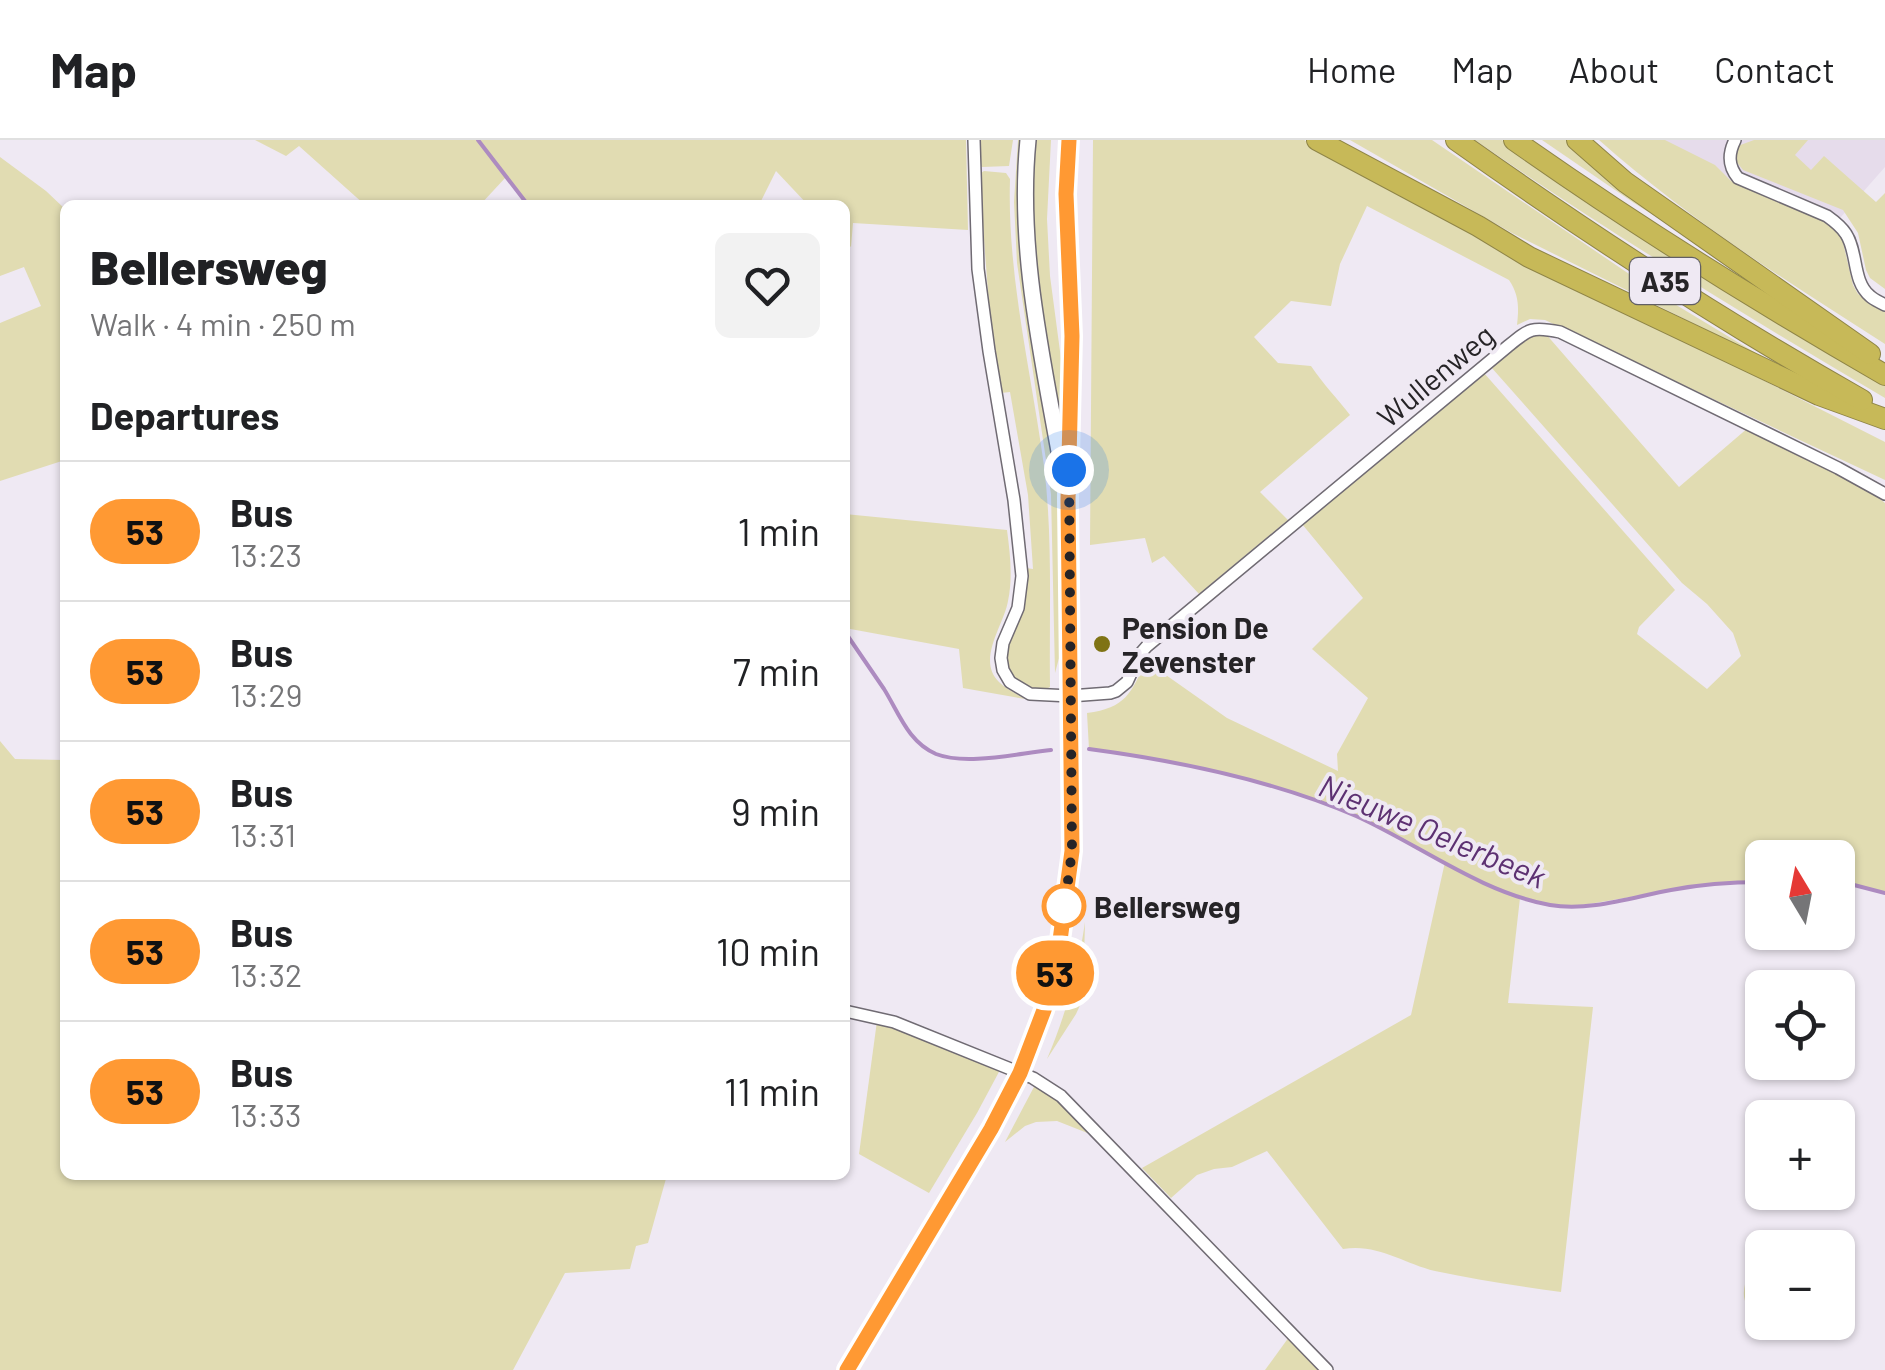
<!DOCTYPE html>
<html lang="en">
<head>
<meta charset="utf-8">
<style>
	body { margin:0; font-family:Barlow,sans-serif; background:#f2f2f2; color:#202124; height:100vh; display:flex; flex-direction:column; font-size:38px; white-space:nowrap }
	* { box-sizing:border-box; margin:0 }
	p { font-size:32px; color:#757577 }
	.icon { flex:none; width:55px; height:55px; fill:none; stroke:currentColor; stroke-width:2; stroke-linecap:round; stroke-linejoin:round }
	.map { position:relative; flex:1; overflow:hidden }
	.drawer { position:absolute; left:60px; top:60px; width:790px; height:980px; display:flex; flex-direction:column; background:#fff; border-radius:15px; box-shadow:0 2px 8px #0004 }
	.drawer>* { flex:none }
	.badge { padding:0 20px; border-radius:32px; font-size:35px; line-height:65px }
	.needle { width:65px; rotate:350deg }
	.tools { position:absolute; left:1745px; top:700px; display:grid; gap:20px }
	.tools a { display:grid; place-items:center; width:110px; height:110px; border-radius:15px; background:#fff; box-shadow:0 2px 8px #0004; font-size:50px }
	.you { position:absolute; width:50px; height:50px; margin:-25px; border:8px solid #fff; border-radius:50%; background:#1a73e8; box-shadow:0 0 0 15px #1a73e833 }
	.map>.badge { position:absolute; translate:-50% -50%; box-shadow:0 0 0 5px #fff }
	h2 { padding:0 30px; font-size:38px; line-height:90px }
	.round { display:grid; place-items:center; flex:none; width:105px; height:105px; border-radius:15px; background:#f2f2f2 }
	.head { display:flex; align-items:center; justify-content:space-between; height:170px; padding:0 30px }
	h1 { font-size:48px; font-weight:800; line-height:75px }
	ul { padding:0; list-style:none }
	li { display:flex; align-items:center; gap:30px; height:140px; padding:0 30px; border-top:2px solid #e0e0e0 }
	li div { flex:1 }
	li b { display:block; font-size:38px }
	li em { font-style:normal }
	li .badge { min-width:110px; font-weight:700; text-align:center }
	header { display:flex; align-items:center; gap:60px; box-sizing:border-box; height:140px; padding:0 50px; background:#fff; border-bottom:2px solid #e0e0e0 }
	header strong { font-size:48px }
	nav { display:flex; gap:55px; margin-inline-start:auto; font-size:35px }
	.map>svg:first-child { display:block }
</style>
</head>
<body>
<header>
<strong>Map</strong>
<nav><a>Home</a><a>Map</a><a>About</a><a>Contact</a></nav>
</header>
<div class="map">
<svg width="1885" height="1230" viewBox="0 0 1885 1230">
	<rect width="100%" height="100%" fill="#efe9f3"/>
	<!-- built -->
	<path fill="#e6dceb" d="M1636 0H1885V27L1811 111Z"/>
	<!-- green -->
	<g fill="#e1dcb2">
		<path d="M255 0H966L968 90 853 83 851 107 845 101V65H808L776 31 759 65H528L506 37 480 65H365L299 6 286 16Z"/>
		<path d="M978 0H1013L1009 26 982 27 980 24Z"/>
		<path d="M1018 0H1025L1057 349 1062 507 1055 533 1051 354 1017 123 1014 62Z"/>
		<path d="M1033 0H1051L1047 79 1050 136 1065 249 1063 298 1060 299 1030 96Z"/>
		<path d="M1093 0H1304L1637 176 1885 302V340L1545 180 1530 179 1517 185C1519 167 1519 155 1509 140L1367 66 1340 124 1331 166 1291 161 1254 197 1278 223 1311 226C1323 244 1337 258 1350 275L1260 352 1288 380 1199 454 1164 416 1152 423 1145 398 1090 405Z"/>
		<path d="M1350 0H1432L1663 157 1769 221 1512 93Z"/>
		<path d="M1475 0H1502L1535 23 1885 239V258C1746 176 1608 92 1475 0Z"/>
		<path d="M1542 0H1572L1698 103 1634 63Z"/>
		<path d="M1599 0H1665L1715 25 1731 41 1745 48 1785 65 1828 79 1841 94 1853 145 1858 154 1885 170V204C1786 141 1687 78 1599 0Z"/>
		<path d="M1754 0H1808L1795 15 1811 30 1824 16 1876 62 1885 53V149L1870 138 1866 130 1858 93 1843 70 1743 30 1735 20V7Z"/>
		<path d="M0 17 46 51 65 69V320L0 341V183L41 166 24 127 0 136Z"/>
		<path d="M984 31 1006 33 1010 39C1007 136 1031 230 1044 326 1053 399 1049 474 1050 547L1044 550 1020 547 1004 522 1026 428 1033 429 1028 355 1010 252 1001 253 989 165 979 34Z"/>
		<path d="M1545 193 1679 347 1749 287 1866 348 1885 363V753L1854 745 1838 744V718H1762V742L1696 746 1571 767 1554 766 1520 758 1508 863 1593 867 1561 1152C1519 1146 1477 1140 1435 1131 1403 1123 1377 1103 1343 1109L1267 1011 1232 1027 1214 1029 1197 1035 1171 1058 1142 1028 1411 875 1445 722C1407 702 1369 680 1328 665 1252 636 1169 620 1089 609L1087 573C1126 568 1131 553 1146 521L1227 578 1338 631 1337 614 1368 558 1312 509 1363 458 1302 384 1484 233 1675 450 1639 487 1637 494 1707 549 1741 516 1733 493 1707 464 1682 443 1491 227 1529 194Z"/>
		<path d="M845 374 1007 390C1010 413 1013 438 1008 461 1004 485 976 520 999 542 1006 549 1017 554 1025 559L963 548 959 509 845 488Z"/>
		<path d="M0 601 15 619 65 620V1035H667L648 1103 636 1106 630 1129 565 1133 513 1230H0Z"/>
		<path d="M1085 782 1083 859 1076 874 1047 919C1066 874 1078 831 1085 782Z"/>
		<path d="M877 881 888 884 1000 930 977 973 929 1053 859 1014Z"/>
		<path d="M1035 945 1066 966 1095 996 1057 981 1036 982 1025 986 1005 1002Z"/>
		<path d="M1762 1123V1182C1743 1163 1740 1160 1748 1133Z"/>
		<path d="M1763 1183H1796L1801 1198C1784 1204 1775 1194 1763 1183Z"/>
		<path d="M1289 1197 1321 1230H1265Z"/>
	</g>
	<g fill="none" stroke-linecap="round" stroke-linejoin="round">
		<!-- stream -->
		<g stroke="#ad8bc0" stroke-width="4">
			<path d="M478 0 528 65"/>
			<path d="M845 492C858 511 871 530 884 549 899 573 908 602 936 614 967 626 1019 613 1051 610"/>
			<path d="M1089 609C1179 621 1273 640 1356 676 1420 705 1480 752 1550 765 1589 772 1633 757 1671 750 1702 744 1732 742 1762 742"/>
			<path d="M1838 744 1854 745 1885 753"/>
		</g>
		<!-- street casing -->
		<g stroke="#706b73" stroke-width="14">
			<g id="street">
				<path d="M974 0 978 129 989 211 1014 360 1022 436 1018 468 1003 503 1001 518 1003 530 1010 542 1030 554 1070 556 1110 553 1116 551 1127 542 1140 514 1147 506 1507 207C1529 189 1531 186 1560 192L1838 328 1885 354"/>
				<path d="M1735 0C1728 14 1728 26 1738 38L1827 76C1834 81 1841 86 1846 94 1858 112 1852 141 1870 156 1874 160 1880 162 1885 165"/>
				<path d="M845 871 894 882 1033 938 1061 956 1327 1230"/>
			</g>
		</g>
		<!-- secondary casing -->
		<g stroke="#706b73" stroke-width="18">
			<g id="secondary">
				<path d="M1028 0C1017 110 1043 220 1062 328"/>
				<path d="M847 1230 991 989 1020 933 1044 870 1056 831 1072 711 1068 359 1072 197 1066 54 1069 0"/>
			</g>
		</g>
		<!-- highway casing -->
		<g stroke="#8f8547" stroke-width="22">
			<g id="highway">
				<path d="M1317 0 1478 86 1529 117 1819 255 1885 279"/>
				<path d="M1456 0C1587 93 1722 181 1862 260"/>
				<path d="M1514 0C1633 84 1758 162 1885 235"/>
				<path d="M1577 0 1625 42 1870 214"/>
			</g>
		</g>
		<!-- street -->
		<use href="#street" stroke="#fff" stroke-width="11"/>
		<!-- secondary -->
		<use href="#secondary" stroke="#fff" stroke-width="15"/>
		<!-- highway -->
		<use href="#highway" stroke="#c7b958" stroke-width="20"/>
	</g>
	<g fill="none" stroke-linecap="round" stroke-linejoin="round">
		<!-- line casing -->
		<g stroke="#fff" stroke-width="22">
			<path id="line" d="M847 1230 991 989 1020 933 1044 870 1056 830 1072 711 1068 359 1072 196 1066 54 1069 0"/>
		</g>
		<!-- line -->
		<use href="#line" stroke="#f93" stroke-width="15"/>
		<!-- walk -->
		<path stroke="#262427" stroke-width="10" stroke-dasharray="0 18" d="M1064 766V771L1072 711 1069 330"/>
	</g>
	<!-- markers -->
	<circle fill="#7f7314" stroke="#efe9f3" stroke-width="4" cx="1102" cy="504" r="10"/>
	<circle fill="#fff" stroke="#f93" stroke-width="5" cx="1064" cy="766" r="20"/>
	<g text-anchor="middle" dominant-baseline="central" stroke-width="8" stroke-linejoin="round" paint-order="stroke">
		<!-- shield labels -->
		<rect fill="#efe9f3" stroke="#625f64" stroke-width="2.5" x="1630" y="118" width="70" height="46" rx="8"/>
		<g font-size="28" font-weight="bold" fill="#262427">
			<text x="1665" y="141">A35</text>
		</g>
		<!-- street labels -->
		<g font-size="30" fill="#262427" stroke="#efe9f3">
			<text transform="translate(1435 235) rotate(-40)">Wullenweg</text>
		</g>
		<!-- poi labels -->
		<g font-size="30" font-weight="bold" fill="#262427" stroke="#efe9f3" text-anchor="start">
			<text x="1122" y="487">Pension De<tspan x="1122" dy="34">Zevenster</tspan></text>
		</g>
		<!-- stop labels -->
		<g font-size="30" font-weight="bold" fill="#262427" stroke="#efe9f3" text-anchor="start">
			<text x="1094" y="766">Bellersweg</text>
		</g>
		<!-- water labels -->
		<g font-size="32" font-style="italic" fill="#5d3172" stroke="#efe9f3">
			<text transform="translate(1433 690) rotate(23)">Nieuwe Oelerbeek</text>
		</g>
	</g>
</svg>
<div class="tools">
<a><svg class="needle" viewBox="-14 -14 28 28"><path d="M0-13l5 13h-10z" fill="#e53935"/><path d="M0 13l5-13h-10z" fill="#757577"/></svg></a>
<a><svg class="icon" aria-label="locate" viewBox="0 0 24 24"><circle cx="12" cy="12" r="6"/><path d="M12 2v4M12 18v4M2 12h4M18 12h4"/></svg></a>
<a>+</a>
<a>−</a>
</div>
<div class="you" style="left:1069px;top:330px"></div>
<b class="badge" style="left:1055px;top:833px;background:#f93;color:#111">53</b>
<section class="drawer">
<div class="head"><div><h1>Bellersweg</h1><p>Walk · 4 min · 250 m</p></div><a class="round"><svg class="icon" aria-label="heart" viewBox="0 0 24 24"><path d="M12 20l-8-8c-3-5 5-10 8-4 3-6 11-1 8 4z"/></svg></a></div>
<h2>Departures</h2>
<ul>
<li><span class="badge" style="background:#f93;color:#111">53</span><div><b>Bus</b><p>13:23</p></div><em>1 min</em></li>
<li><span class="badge" style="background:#f93;color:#111">53</span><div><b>Bus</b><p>13:29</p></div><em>7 min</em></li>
<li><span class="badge" style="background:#f93;color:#111">53</span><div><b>Bus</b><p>13:31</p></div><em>9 min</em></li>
<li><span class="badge" style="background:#f93;color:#111">53</span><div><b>Bus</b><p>13:32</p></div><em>10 min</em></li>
<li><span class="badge" style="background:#f93;color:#111">53</span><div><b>Bus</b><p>13:33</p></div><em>11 min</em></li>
</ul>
</section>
</div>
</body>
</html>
